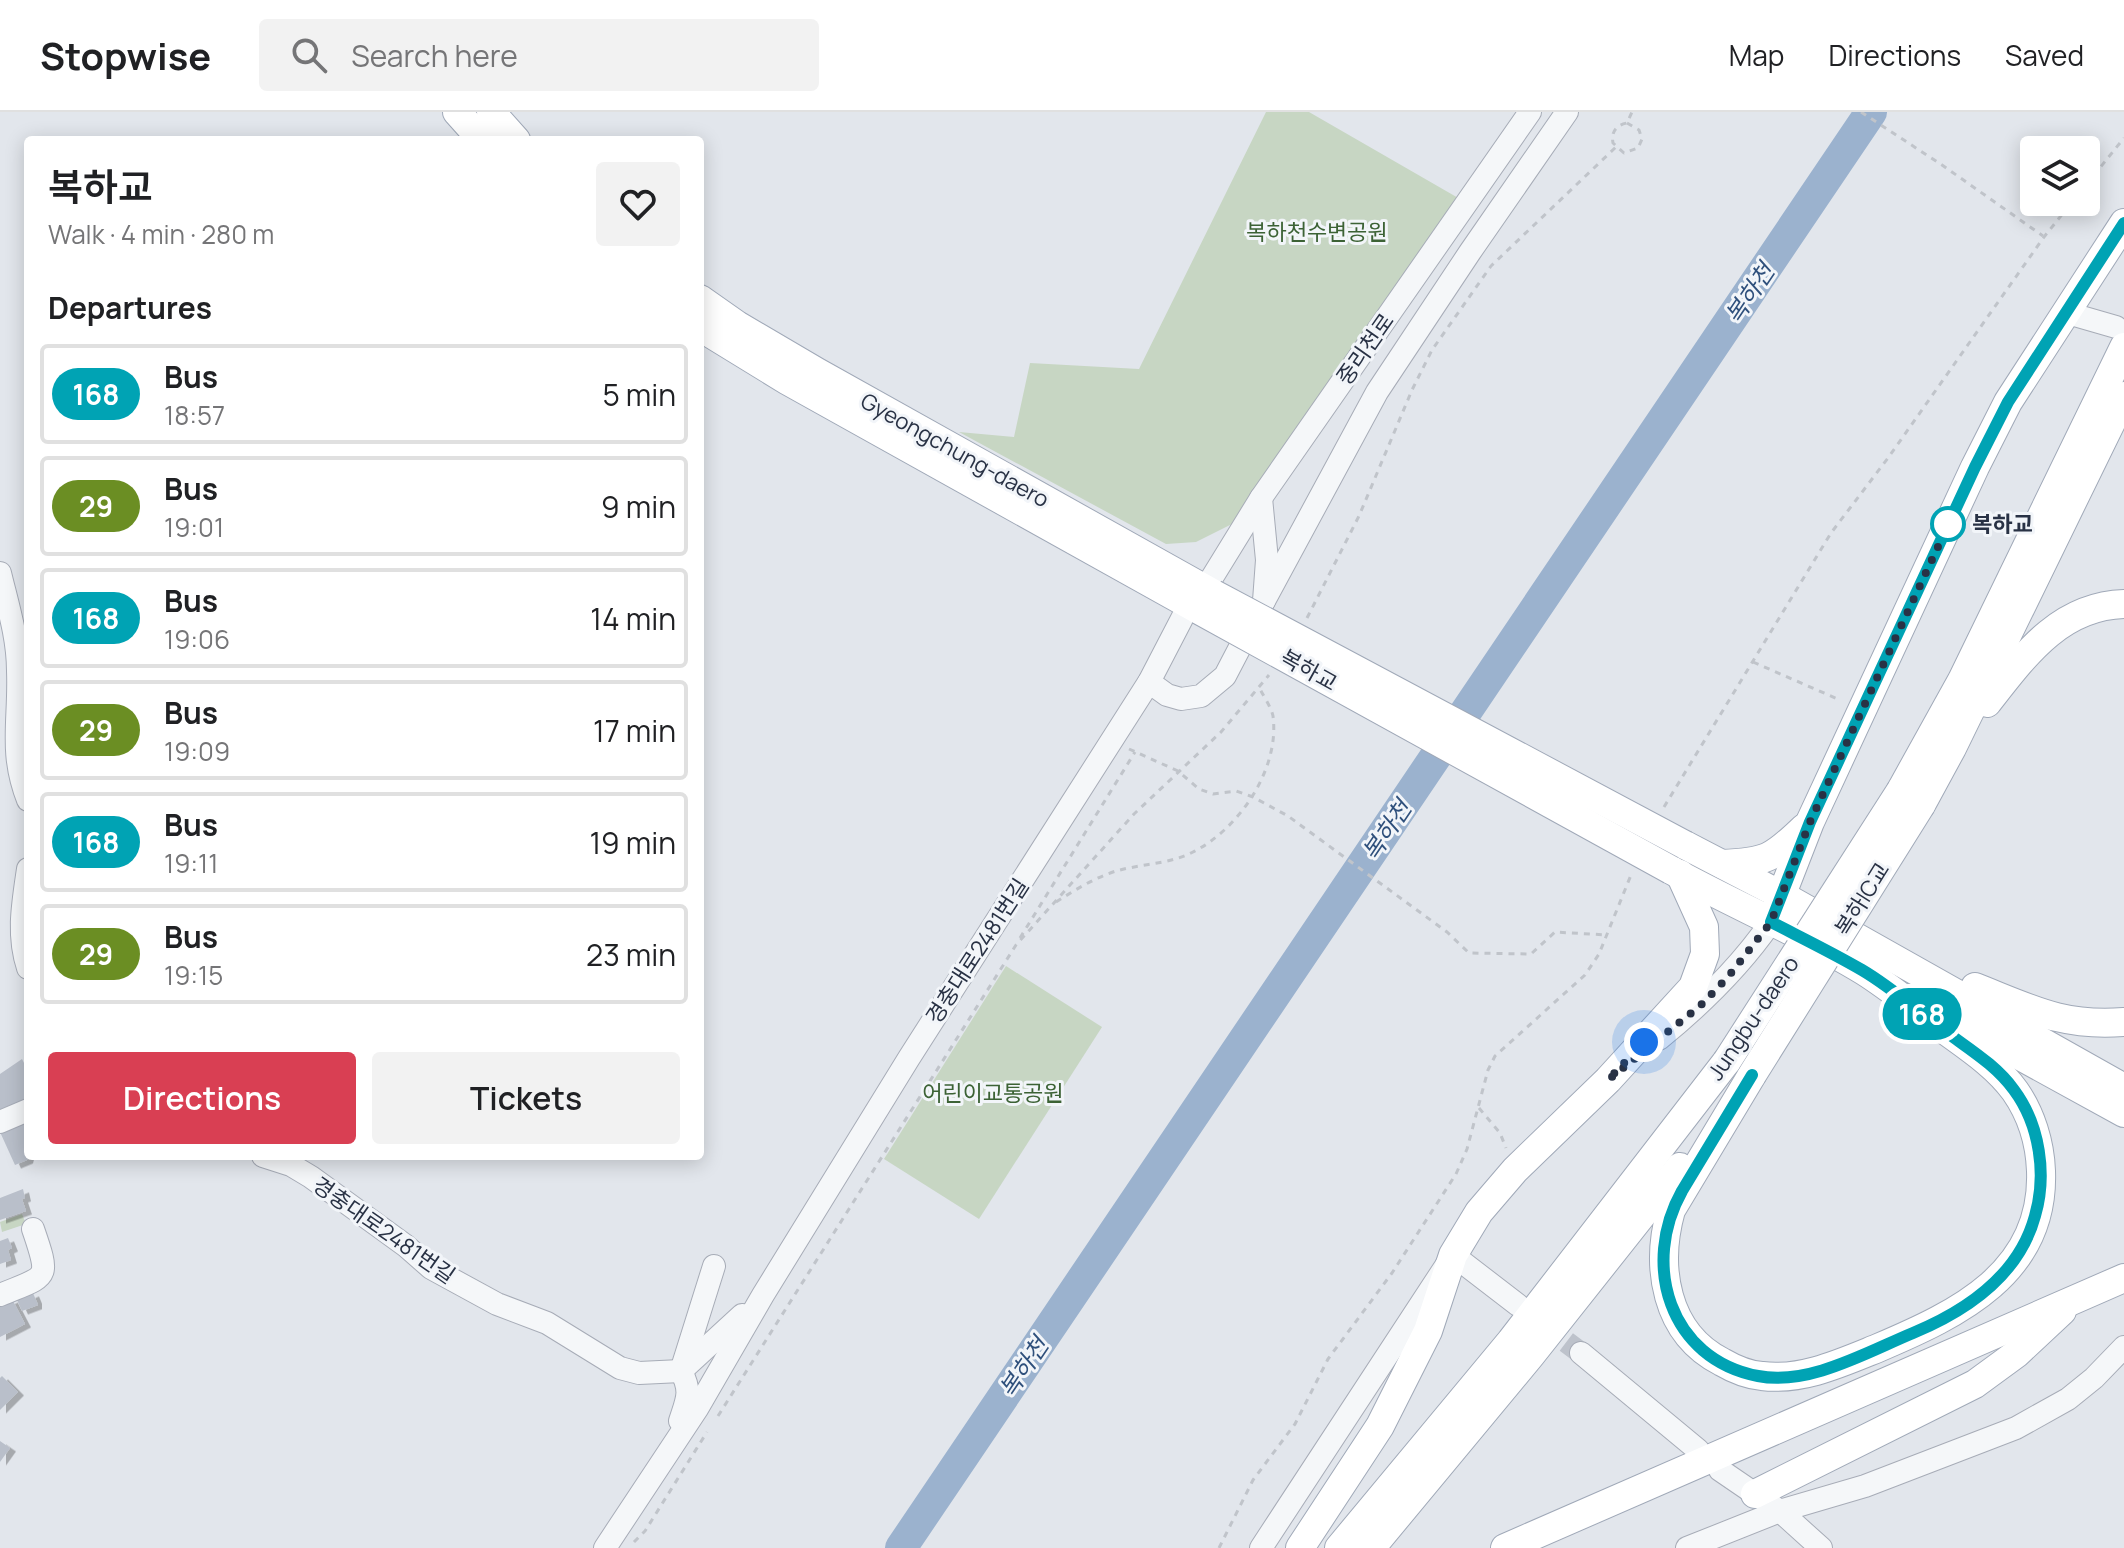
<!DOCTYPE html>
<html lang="en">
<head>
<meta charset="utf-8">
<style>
	body { margin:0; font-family:Manrope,"Noto Sans KR",sans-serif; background:#f2f2f2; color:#202124; height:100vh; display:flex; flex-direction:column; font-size:30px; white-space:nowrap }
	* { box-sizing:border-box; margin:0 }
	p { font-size:26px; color:#757577 }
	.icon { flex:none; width:44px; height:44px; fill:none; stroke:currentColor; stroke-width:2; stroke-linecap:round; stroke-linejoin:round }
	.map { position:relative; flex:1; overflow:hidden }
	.panel { position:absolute; left:24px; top:24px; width:680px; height:1024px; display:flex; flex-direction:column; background:#fff; border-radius:8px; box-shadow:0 4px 20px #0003 }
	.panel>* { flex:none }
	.badge { padding:0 16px; border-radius:26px; font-size:28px; line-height:52px }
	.tools { position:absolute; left:2020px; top:24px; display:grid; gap:16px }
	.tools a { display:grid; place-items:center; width:80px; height:80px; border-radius:8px; background:#fff; box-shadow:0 4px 20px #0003; font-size:40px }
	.you { position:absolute; width:40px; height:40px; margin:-20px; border:6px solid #fff; border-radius:50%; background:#1a73e8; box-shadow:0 0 0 12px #1a73e833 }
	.map>.badge { position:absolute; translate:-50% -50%; box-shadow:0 0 0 4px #fff }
	h2 { padding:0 24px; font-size:30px; line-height:72px }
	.round { display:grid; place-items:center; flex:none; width:84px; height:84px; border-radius:8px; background:#f2f2f2 }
	.headline { display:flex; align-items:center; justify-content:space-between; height:136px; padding:0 24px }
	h1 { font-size:38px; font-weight:600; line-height:60px }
	.action { display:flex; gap:16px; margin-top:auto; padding:16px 24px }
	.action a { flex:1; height:92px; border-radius:8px; background:#d93f53; color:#fff; font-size:32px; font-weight:600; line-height:92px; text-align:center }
	.action a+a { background:#f2f2f2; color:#202124 }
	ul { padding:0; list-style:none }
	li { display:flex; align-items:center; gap:24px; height:100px; margin:0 16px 12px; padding:0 8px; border:4px solid #e0e0e0; border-radius:8px }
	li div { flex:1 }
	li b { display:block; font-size:30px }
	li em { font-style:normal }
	li .badge { min-width:88px; font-weight:700; text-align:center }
	header { display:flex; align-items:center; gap:48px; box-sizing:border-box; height:112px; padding:0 40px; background:#fff; border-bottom:2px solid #e0e0e0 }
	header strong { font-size:38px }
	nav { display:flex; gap:44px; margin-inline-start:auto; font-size:28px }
	.search { width:560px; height:72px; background:#f2f2f2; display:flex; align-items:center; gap:20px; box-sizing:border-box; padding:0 28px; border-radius:8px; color:#757577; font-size:30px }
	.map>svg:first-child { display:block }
</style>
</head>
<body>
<header>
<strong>Stopwise</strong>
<div class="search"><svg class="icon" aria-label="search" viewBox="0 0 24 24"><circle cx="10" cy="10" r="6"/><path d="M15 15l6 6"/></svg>Search here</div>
<nav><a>Map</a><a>Directions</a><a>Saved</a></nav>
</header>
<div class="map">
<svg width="2124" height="1436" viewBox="0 0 2124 1436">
	<defs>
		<filter id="shadow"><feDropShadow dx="6" dy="3.5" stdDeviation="0" flood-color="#0004"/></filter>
	</defs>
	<rect width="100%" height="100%" fill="#e2e6ec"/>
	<!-- green -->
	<g fill="#c7d6c3">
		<path d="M1266 0H1309L1460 87 1234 411 1196 430 1166 432 959 320 1014 325 1030 251 1139 257Z"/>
		<path d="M1006 854 1102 915 979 1107 884 1047Z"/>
		<path d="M22 1102 26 1112 2 1120 0 1110Z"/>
	</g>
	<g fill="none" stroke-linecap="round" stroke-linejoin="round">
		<!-- river -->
		<path stroke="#9bb2ce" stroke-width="32" d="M901 1436 1871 0"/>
	</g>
	<!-- building -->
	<g fill="#b9bfca" filter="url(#shadow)">
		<path d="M22 947 28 959V987L0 998V962Z"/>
		<path d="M28 1006V1044L27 1048 15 1053 0 1020Z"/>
		<path d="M23 1077 25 1086 22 1087 26 1099 0 1108V1086Z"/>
		<path d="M8 1126 12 1136 8 1138 11 1148 0 1152V1129Z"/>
		<path d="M33 1181 38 1193 22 1199 17 1188Z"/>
		<path d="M12 1187 25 1212 0 1225V1193Z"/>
		<path d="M2 1264 18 1280 0 1298V1266Z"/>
		<path d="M0 1329 10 1336 0 1350Z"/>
	</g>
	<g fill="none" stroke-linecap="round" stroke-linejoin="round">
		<!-- minor-tunnel -->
		<path stroke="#bdc2cb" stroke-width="22" stroke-dasharray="22 11" stroke-linecap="butt" d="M1540 1210 1581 1241"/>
		<!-- minor casing -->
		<g stroke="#a7acb7" stroke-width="24">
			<g id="minor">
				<path d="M2064 200 2116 215"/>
				<path d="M0 461C8 494 18 526 18 559 20 608 9 640 28 688"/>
				<path d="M1205 477 1261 386 1530 0"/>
				<path d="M1264 489 1377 280 1470 140 1567 0"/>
				<path d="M1149 570 1167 583 1181 587 1201 584 1225 564 1264 489 1267 448 1261 386"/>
				<path d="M28 757C23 791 17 823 28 856"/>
				<path d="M1659 927C1702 892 1740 855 1771 810"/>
				<path d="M0 1010 28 998"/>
				<path d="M263 1044 291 1053 311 1065 406 1134 431 1156 497 1192 547 1211 620 1256 639 1261 681 1259 742 1203"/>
				<path d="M0 1183C48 1163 51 1169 33 1117"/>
				<path d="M1581 1241 1698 1338"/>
				<path d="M680 1309C687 1287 692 1280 681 1259L714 1154"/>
				<path d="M1720 1358 1780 1399 1821 1436"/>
				<path d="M605 1436 697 1297 763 1183 909 946 1149 570 1189 493"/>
				<path d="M1261 1436 1453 1143 1518 1193"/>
				<path d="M1687 1436 1780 1399 1865 1374 2016 1316 2068 1287 2094 1266 2124 1235"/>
			</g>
		</g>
		<!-- major casing -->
		<g stroke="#a0a9b8" stroke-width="30">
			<g id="major">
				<path d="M457 0 482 28"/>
				<path d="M491 0 516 28"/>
				<path d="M700 187 737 213 817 260 1214 482"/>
				<path d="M700 215 788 269 1199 498"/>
				<path d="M1987 591C2024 544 2059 494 2124 492"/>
				<path d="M1901 678 1962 568 2124 235"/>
				<path d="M1921 693 1952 636 2124 284"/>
				<path d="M1685 733 1783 784 2124 976"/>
				<path d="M1722 752C1766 750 1772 747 1804 716"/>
				<path d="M1671 758C1734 793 1802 821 1864 859 1891 876 1916 897 1942 916 1968 935 1996 953 2015 979 2031 1002 2040 1031 2041 1059 2045 1161 1958 1202 1878 1236 1841 1251 1802 1269 1762 1264 1748 1263 1734 1257 1722 1250 1665 1221 1655 1155 1671 1098L1752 963"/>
				<path d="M1771 810 1810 710 1975 355 2008 290 2124 111"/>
				<path d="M1975 875C2031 897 2063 915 2124 910"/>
				<path d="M1960 911 2124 1001"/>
				<path d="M1755 1382 1975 1272 2016 1242 2062 1199"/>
				<path d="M1300 1436 1380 1314 1428 1219 1453 1143 1479 1100 1515 1058 1608 968 1693 875 1705 842 1704 815 1680 762"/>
				<path d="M1339 1436 1511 1229 1727 949"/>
				<path d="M1371 1436 1531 1243 1680 1055"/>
				<path d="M1505 1436 2124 1166"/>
			</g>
		</g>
		<!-- path -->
		<g stroke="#c0c4ca" stroke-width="3" stroke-dasharray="6 6" stroke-linecap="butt">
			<path d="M1861 0 1942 53 2043 124"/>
			<path d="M1627 11 1639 18 1642 27 1638 36 1624 41 1613 31C1611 20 1616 13 1627 11L1632 0"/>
			<path d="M2086 73 2124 26"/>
			<path d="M1307 506 1359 404 1412 278 1432 238 1491 154 1616 35"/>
			<path d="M1753 550 1840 588"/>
			<path d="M1129 637 1178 659 1199 677 1213 682 1236 679 1253 685 1288 704 1447 820 1469 841 1531 842 1555 820 1607 823"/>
			<path d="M1664 695 1831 421 1888 346 2044 125 2072 90"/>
			<path d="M1056 790C1075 778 1094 766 1116 759 1141 752 1170 752 1193 740 1239 717 1280 657 1273 604 1271 595 1264 585 1260 577"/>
			<path d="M1020 826 1135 640"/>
			<path d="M1479 996 1500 1021 1506 1036"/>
			<path d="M718 1304 1016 833 1134 702 1221 620 1269 563"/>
			<path d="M634 1430 645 1419 707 1320"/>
			<path d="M1219 1436 1253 1368 1295 1312 1328 1247 1392 1161 1456 1062 1467 1037 1488 958 1495 944 1585 863 1599 842 1631 763"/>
		</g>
		<!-- minor -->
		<use href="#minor" stroke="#f5f7f9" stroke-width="22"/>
		<!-- major -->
		<use href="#major" stroke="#fff" stroke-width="28"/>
		<!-- major-bridge casing -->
		<g stroke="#a0a9b8" stroke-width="30" stroke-linecap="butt">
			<g id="major-bridge">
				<path d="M1214 482 1685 733"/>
				<path d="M1199 498 1671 758"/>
				<path d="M1727 949 1901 678"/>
				<path d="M1752 963 1921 693"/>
			</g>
		</g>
		<!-- major-bridge -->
		<use href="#major-bridge" stroke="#fff" stroke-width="28"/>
	</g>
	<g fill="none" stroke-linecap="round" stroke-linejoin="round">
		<!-- line casing -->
		<g stroke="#fff" stroke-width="18">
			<path id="line" d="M1752 963 1682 1079C1641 1152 1669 1247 1758 1264 1809 1274 1867 1240 1913 1221 1966 1199 2019 1163 2035 1104 2047 1063 2040 1013 2014 978 1996 953 1969 937 1945 919 1918 899 1891 875 1862 858 1833 841 1802 826 1771 810L1810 710 1975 355 2008 290 2124 111"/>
		</g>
		<!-- line -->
		<use href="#line" stroke="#00a3b4" stroke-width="12"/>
		<!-- walk -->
		<path stroke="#293245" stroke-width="8" stroke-dasharray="0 14.4" d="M1644 930 1608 968 1700 894 1728 865 1771 810 1810 710 1950 409 1948 412"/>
	</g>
	<!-- markers -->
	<circle fill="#fff" stroke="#00a3b4" stroke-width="4" cx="1948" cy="412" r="16"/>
	<g text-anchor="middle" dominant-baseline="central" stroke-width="6" stroke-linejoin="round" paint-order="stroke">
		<!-- park labels -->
		<g font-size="22" fill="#3c6235" stroke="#f2f5f9">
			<text x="1317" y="120">복하천수변공원</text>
			<text x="993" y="981">어린이교통공원</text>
		</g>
		<!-- street labels -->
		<g font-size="22" fill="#293245" stroke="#f2f5f9">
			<text transform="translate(1365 237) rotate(-55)">중리천로</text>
			<text transform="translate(955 338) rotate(29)">Gyeongchung-daero</text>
			<text transform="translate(1309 558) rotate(29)">복하교</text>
			<text transform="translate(1862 787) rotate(-58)">복하IC교</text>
			<text transform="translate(977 839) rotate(-57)">경충대로2481번길</text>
			<text transform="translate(1753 906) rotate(-56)">Jungbu-daero</text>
			<text transform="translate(384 1118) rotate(35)">경충대로2481번길</text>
		</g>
		<!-- stop labels -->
		<g font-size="22" font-weight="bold" fill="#293245" stroke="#f2f5f9" text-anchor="start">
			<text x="1972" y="412">복하교</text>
		</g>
		<!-- water labels -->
		<g font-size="24" font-style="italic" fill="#2f507c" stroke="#f2f5f9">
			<text transform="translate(1749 181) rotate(-56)">복하천</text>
			<text transform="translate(1386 718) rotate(-56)">복하천</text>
			<text transform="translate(1023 1255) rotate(-56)">복하천</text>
		</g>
	</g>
</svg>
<div class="tools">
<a><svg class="icon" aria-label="layers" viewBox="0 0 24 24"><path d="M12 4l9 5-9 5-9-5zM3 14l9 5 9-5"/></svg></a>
</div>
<div class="you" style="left:1644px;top:930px"></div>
<b class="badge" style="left:1922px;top:902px;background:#00a3b4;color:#fff">168</b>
<section class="panel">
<div class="headline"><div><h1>복하교</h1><p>Walk · 4 min · 280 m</p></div><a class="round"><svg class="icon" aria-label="heart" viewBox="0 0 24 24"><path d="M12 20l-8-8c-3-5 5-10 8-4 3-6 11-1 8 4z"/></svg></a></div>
<h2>Departures</h2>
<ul>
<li><span class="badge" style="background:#00a3b4;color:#fff">168</span><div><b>Bus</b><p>18:57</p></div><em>5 min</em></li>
<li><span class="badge" style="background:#6b8e23;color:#fff">29</span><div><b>Bus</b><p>19:01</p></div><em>9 min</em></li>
<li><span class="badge" style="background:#00a3b4;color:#fff">168</span><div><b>Bus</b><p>19:06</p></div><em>14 min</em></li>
<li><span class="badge" style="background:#6b8e23;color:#fff">29</span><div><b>Bus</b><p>19:09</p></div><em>17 min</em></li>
<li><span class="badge" style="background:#00a3b4;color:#fff">168</span><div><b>Bus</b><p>19:11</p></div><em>19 min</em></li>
<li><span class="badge" style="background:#6b8e23;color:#fff">29</span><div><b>Bus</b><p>19:15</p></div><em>23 min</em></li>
</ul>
<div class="action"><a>Directions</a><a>Tickets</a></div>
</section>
</div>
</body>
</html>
